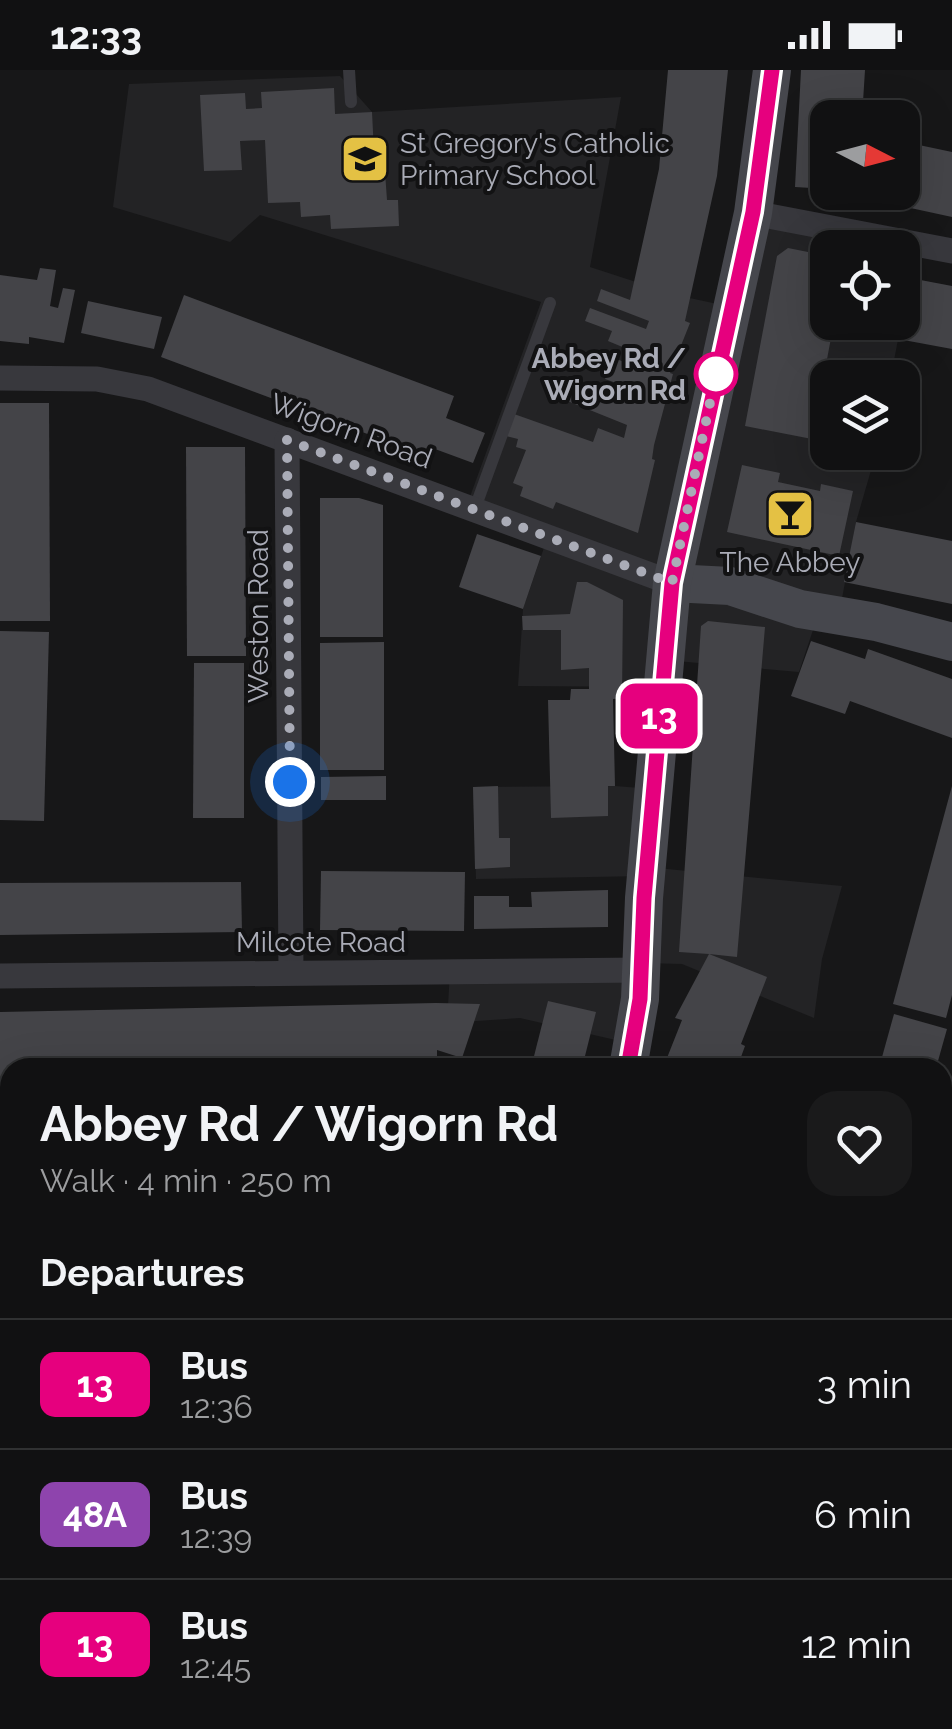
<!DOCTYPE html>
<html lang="en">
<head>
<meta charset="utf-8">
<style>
	body { margin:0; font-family:Raleway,sans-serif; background:#1a1a1b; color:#f1f3f6; height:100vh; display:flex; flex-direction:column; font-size:38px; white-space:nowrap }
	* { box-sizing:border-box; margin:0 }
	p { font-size:32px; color:#9c9d9f }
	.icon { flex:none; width:55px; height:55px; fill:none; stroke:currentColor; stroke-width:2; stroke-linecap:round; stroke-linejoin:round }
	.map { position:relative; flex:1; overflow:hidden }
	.drawer { position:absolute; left:0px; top:988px; width:952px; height:672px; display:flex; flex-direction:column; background:#111112; border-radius:30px 30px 0 0; box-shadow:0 10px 40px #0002,0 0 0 2px #303132 }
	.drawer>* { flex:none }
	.badge { padding:0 20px; border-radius:15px; font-size:35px; line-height:65px }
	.needle { width:65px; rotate:96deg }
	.fabs { position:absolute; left:810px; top:30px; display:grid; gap:20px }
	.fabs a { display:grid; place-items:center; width:110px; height:110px; border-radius:20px; background:#111112; box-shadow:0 10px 40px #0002,0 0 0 2px #303132; font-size:50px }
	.you { position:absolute; width:50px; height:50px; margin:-25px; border:8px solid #fff; border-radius:50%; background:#1a73e8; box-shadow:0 0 0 15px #1a73e833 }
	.map>.badge { position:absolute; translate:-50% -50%; box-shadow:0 0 0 5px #fff }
	h2 { padding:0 40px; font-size:38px; line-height:90px }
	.round { display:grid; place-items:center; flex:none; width:105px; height:105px; border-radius:30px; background:#1a1a1b }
	.head { display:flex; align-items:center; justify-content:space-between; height:170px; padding:0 40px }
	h1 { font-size:48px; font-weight:700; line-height:75px }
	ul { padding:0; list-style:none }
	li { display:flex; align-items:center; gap:30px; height:130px; padding:0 40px; border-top:2px solid #303132 }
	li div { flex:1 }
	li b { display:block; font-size:38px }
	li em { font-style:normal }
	li .badge { min-width:110px; font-weight:700; text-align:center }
	.status { display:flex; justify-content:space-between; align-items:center; height:70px; padding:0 50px; background:#111112; direction:ltr }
	.status svg { height:28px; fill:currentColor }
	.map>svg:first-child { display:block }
</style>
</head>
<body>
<div class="status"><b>12:33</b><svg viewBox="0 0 49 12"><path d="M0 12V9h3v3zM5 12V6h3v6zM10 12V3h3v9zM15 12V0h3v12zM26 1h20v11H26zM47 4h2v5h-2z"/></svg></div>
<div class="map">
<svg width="952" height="1659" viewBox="0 0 952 1659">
	<rect width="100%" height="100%" fill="#171718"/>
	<!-- built -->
	<g fill="#232325">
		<path d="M340 6 372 42 621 27 590 197 676 225 731 237 753 143 914 174 903 246 902 178H828V252L901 253 891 307 828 308V382L876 383 856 452 839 545 819 542 799 602 665 590 662 617 518 616 523 539 548 466 467 435 541 232 260 145 230 172 113 137 129 14Z"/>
		<path d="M615 716 653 719 647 797 842 816 822 889 814 948 682 894 643 893 645 806 476 809 473 717Z"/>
		<path d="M643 900 633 974 520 948 447 953 450 901Z"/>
		<path d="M10 1641V1650H795L792 1659H0V1642Z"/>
	</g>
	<!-- building -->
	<g fill="#444448">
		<path d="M668 0H728L717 106 685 251 690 253 670 303 673 304 654 375 652 389 655 390 638 463 556 432 553 439 520 426 523 417 513 413 526 380 516 377 518 369 506 366 514 344 593 372 598 358 624 368 627 355 560 328 564 318 569 320 573 309 632 332 636 320 605 309 614 288 639 298 644 286 608 271 612 261 585 251 590 238 646 259 649 251 597 231 601 219 630 230 659 99Z"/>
		<path d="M801 0H865L862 48H828V119L795 117Z"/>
		<path d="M334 18 335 44 372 42 375 102H385L387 130H398L399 156 331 159 330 145 301 147 300 132 268 133 265 70 240 71 242 100 204 101 200 25 245 23 246 39 262 38 261 22Z"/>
		<path d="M919 75 952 82V147L906 137Z"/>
		<path d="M788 178 828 186V252H834L812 369 745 356 777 186Z"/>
		<path d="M40 198 56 200 50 236 58 238 63 218 75 220 64 273 29 267V274L0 271V205L37 210Z"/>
		<path d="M910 208 952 216V279L898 269Z"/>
		<path d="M184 225 454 326 446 348 485 363 473 393 435 379 432 388 161 287Z"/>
		<path d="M88 231 162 247 154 279 81 263Z"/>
		<path d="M0 333H49L50 551H0Z"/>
		<path d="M186 377H245L246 586H187Z"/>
		<path d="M742 395 780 403 778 412 820 421 821 414 853 421 839 486 727 462Z"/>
		<path d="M320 428H359L383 435V567H320Z"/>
		<path d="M856 452 952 471V534L844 512Z"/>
		<path d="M477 464 541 486 523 539 459 517Z"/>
		<path d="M577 512H587L623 530 622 628 613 629 615 716H608V746L551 748 548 630H570L571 619H589V598L561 600V560H523L522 546 570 544Z"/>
		<path d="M708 551 765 557 737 887 709 884 767 907 741 974 745 976 737 998H663L682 950 675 948 709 884 679 882 701 556Z"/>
		<path d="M0 561 49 562 44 751 0 750Z"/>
		<path d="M811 571 865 589 868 579 952 609V668L850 631 845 644 791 626Z"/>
		<path d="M384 572V700H320V573Z"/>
		<path d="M194 593H244V748H193Z"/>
		<path d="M386 706V730H321V707Z"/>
		<path d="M498 716 499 768H510V797L475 799 473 717Z"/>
		<path d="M952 716V925L946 948 893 934Z"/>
		<path d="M321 801 465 802 464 861 320 860Z"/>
		<path d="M241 812 242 862 0 865V813Z"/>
		<path d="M608 820V857L474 859V826H509V837H532L531 822Z"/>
		<path d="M548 931 596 942 582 998H531Z"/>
		<path d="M436 933 480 934 462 988 437 980V998H10V1008L0 1009V942Z"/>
		<path d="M894 944 947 959 936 998H879Z"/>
		<rect x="0" y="1138" width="10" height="63"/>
		<path d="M952 1159V1333L942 1330V1189Z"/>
		<path d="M10 1276V1341H0V1277Z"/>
		<rect x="0" y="1433" width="10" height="58"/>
		<path d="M942 1454 952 1466V1514L948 1516 942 1509Z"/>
		<rect x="0" y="1549" width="10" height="58"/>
		<path d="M205 1650H223L220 1659H201Z"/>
		<path d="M414 1650H467L463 1659H435Z"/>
		<path d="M688 1650H755L753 1659H686Z"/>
		<path d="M819 1650H896L894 1659H817Z"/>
	</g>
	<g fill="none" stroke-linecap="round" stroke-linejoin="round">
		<!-- path -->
		<path stroke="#3e3f44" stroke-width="5" stroke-dasharray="5 8" stroke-linecap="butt" d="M942 1446 952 1459"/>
		<!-- lane -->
		<g stroke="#38383d" stroke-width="12">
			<path d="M349 0 351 32"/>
			<path d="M475 438 550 233"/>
		</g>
		<!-- street -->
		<g stroke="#38383d" stroke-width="25">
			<path d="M753 143 952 181"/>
			<path d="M0 308 97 309 148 319 672 513"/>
			<path d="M287 370 291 902"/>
			<path d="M0 906 643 900"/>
			<path d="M942 1100 952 1064"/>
			<path d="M0 1244H10"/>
			<path d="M942 1402 952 1395"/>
			<path d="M0 1524H10"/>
			<path d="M792 1659 795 1650"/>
		</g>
		<!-- secondary -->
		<g stroke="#46474d" stroke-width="38">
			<path d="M672 513 730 516 800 539 876 552 952 572"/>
			<path d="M628 998 640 929 644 828 672 513 753 143 772 0"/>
			<path d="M361 1659 365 1650"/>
		</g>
	</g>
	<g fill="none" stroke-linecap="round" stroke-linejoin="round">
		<!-- line casing -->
		<g stroke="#fff" stroke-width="22">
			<path id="line" d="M628 998 640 929 644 828 672 513 753 142 772 0"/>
		</g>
		<!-- line -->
		<use href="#line" stroke="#e6007e" stroke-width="15"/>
		<!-- walk -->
		<path stroke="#aaacb7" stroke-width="10" stroke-dasharray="0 18" d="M290 712 287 370 672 513 716 304"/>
	</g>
	<!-- icons -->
	<defs>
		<g id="school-square" transform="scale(2.5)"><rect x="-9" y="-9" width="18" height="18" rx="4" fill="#e4c144" stroke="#121213"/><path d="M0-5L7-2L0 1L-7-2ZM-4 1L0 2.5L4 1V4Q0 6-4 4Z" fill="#111"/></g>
		<g id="bar-square" transform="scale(2.5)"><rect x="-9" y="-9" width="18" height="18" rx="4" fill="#e4c144" stroke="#121213"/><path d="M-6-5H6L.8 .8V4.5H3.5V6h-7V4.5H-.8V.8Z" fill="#111"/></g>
	</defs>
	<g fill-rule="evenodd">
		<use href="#school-square" x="365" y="89"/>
		<use href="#bar-square" x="790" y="444"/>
	</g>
	<!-- markers -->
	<circle fill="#fff" stroke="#e6007e" stroke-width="5" cx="716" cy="304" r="20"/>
	<g text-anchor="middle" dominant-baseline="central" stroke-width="8" stroke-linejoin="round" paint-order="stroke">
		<!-- poi labels -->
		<g font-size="28" fill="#aaacb7" stroke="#121213" text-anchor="start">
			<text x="400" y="73">St Gregory's Catholic<tspan x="400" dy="32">Primary School</tspan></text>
			<text x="790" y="492" text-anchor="middle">The Abbey</text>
		</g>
		<!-- stop labels -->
		<g font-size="28" font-weight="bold" fill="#aaacb7" stroke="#121213" text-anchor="end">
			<text x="686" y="288">Abbey Rd /<tspan x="686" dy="32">Wigorn Rd</tspan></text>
		</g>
		<!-- street labels -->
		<g font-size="28" fill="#aaacb7" stroke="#121213">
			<text transform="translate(351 361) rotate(20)">Wigorn Road</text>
			<text transform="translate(258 546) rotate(-90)">Weston Road</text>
			<text x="321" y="872">Milcote Road</text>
		</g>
	</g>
</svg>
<div class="fabs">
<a><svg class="needle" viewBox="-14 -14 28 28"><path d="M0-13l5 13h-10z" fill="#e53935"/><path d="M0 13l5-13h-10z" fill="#9c9d9f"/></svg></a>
<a><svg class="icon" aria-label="locate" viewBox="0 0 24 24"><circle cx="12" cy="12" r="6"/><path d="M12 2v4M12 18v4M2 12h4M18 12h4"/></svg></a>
<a><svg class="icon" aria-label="layers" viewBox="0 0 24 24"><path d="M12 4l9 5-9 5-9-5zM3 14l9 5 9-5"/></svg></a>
</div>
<div class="you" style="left:290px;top:712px"></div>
<b class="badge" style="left:659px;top:646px;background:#e6007e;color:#fff">13</b>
<section class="drawer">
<div class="head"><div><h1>Abbey Rd / Wigorn Rd</h1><p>Walk · 4 min · 250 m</p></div><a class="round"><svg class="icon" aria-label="heart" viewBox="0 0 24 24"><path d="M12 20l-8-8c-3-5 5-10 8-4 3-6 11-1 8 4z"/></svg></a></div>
<h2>Departures</h2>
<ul>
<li><span class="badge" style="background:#e6007e;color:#fff">13</span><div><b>Bus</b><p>12:36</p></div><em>3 min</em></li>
<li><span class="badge" style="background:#8e44ad;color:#fff">48A</span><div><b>Bus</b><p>12:39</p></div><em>6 min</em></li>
<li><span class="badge" style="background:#e6007e;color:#fff">13</span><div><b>Bus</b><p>12:45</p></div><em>12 min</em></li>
</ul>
</section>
</div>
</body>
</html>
